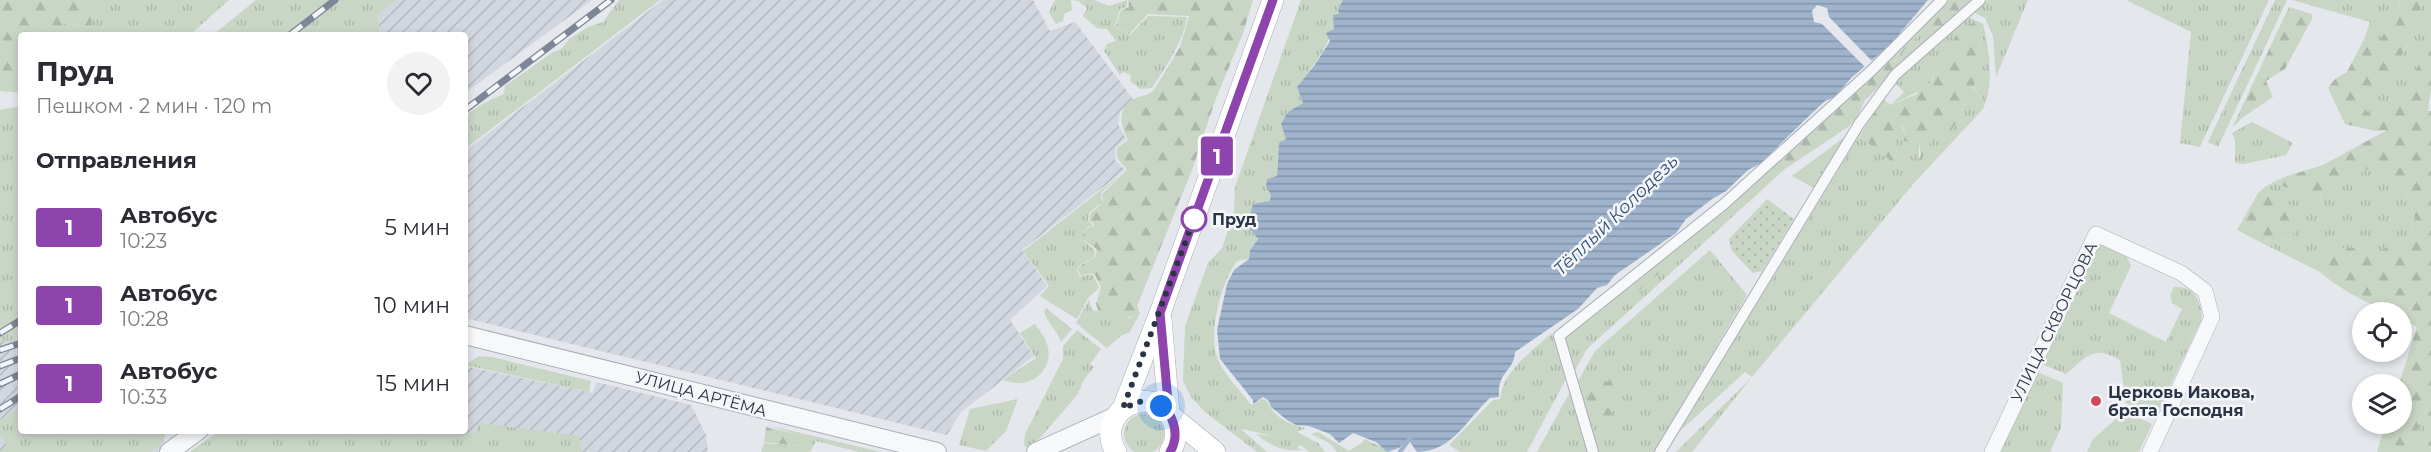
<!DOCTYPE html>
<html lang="ru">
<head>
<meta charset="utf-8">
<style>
	body { margin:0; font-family:Montserrat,sans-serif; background:#f2f2f3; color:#2b2b33; height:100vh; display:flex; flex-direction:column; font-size:22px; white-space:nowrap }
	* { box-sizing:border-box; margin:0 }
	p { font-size:20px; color:#7c7c81 }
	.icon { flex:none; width:33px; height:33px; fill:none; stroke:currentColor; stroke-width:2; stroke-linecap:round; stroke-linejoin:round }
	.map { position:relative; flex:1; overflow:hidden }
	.details { position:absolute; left:18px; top:32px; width:450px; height:402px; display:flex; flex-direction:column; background:#fff; border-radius:6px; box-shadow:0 3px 9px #0003 }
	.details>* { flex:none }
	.badge { padding:0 12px; border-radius:4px; font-size:21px; line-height:39px }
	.tools { position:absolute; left:2352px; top:302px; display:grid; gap:12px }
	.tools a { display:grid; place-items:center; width:60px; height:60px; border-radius:50%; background:#fff; box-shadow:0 3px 9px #0003; font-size:30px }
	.you { position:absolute; width:30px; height:30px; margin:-15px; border:4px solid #fff; border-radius:50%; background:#1a73e8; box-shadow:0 0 0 9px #1a73e833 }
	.map>.badge { position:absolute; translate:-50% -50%; box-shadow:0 0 0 3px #fff }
	h2 { padding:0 18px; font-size:22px; line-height:54px }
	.round { display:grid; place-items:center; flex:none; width:63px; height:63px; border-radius:32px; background:#f2f2f3 }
	.head { display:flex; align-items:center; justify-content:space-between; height:102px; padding:0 18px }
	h1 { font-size:28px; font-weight:700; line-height:45px }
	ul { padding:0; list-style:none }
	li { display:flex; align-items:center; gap:18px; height:78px; padding:0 18px }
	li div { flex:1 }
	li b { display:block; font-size:22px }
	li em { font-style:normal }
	li .badge { min-width:66px; font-weight:700; text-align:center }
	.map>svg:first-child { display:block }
</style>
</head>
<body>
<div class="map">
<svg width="2431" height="452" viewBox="0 0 2431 452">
	<defs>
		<pattern id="industrial-furrows" width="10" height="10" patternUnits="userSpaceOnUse" patternTransform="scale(1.5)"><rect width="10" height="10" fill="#d2d6de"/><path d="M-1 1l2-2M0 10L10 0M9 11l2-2" fill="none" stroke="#b4b8c0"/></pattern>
		<pattern id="grass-tufts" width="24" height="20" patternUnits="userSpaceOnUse" patternTransform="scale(1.5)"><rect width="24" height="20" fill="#c9d6c5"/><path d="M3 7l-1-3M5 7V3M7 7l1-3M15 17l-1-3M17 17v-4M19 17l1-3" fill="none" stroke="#adb8ab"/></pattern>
		<pattern id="forest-firs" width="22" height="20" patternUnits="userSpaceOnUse" patternTransform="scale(1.5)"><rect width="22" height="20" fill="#c9d6c5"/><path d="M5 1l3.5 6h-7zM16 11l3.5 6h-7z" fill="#adb8ab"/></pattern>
		<pattern id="park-dots" width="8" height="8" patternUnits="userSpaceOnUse" patternTransform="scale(1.5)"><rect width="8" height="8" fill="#c9d6c5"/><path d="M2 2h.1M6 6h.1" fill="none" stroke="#adb8ab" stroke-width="1.8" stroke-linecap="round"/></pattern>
		<pattern id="water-rules" width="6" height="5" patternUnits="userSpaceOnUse" patternTransform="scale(1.5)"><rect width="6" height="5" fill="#9fb4cc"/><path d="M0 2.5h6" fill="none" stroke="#8293a7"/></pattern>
	</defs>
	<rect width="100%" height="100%" fill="#e4e7ec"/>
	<!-- industrial -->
	<g fill="url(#industrial-furrows)">
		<path d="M395 0H592L465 93V34H380L377 15Z"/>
		<path d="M663 0H1033L1050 31 1075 22 1133 99 1120 112 1118 124 1126 139 1116 147 1115 160 1125 170 1022 250 1047 286 1010 320 1034 356 961 412 947 435 465 318V151Z"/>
		<path d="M21 327V430L159 431 167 445 158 452H0V332Z"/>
		<path d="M465 366 593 393 596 382 691 405 706 435 708 452H581V446L479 433 475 444 345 431 465 430Z"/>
	</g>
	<!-- grass -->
	<g fill="url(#grass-tufts)">
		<path d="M90 0H229L191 34H66L63 23 92 28Z"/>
		<path d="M256 0H395L377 15 380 34H214Z"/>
		<path d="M619 0H660L465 149V116C477 106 489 100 504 94L505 86 553 52 561 49 569 39 588 27 603 22Z"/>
		<path d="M1055 0H1071L1072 10 1064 14 1063 21 1056 24 1049 12Z"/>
		<path d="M1072 0H1094L1109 6 1127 0V7L1120 9 1115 26 1130 35 1148 16 1187 17C1183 43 1166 66 1152 88L1140 89 1130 81 1131 75 1123 72 1120 75 1104 51 1107 44 1116 41 1107 29 1097 28 1083 16 1087 8 1078 1Z"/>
		<path d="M1301 0H1343L1338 10 1339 14C1330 42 1316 64 1297 87L1303 103 1288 112 1286 139 1278 154 1277 176 1270 202 1253 204 1248 225 1258 238 1250 250 1249 259 1237 261C1221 282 1207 335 1218 360 1225 376 1241 391 1251 405L1262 399 1268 402C1272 416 1291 426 1306 428L1297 432 1318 443 1325 452H1309L1301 445 1297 447 1302 450C1283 452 1269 445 1256 434L1272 436 1243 429 1242 430 1267 452H1257L1205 412 1191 397 1183 381 1185 326 1208 263 1222 248 1234 212 1235 187Z"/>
		<path d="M1988 0H2028L1996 77 1993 36 1985 18 1973 12Z"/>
		<path d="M2126 0H2269L2200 147 2180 143 2191 32Z"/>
		<path d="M2275 0H2287L2218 147 2208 142Z"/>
		<path d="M2292 0H2400L2397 23 2379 40 2364 39 2370 22Z"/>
		<path d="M2423 0H2431V36L2401 104 2394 102 2374 117 2357 104 2394 73 2415 26Z"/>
		<path d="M1968 17 1983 24C1990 50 1994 85 1983 109L1915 182 1752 377 1692 452H1676L1752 377 1745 372 1679 432 1859 136 1899 167 1893 132 1901 126 1911 142 1919 143V160L1931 128H1942L1961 117 1964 103 1983 99 1971 86 1972 74 1970 64C1979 51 1985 43 1979 26L1951 62 1933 75 1929 86 1891 105 1904 92 1894 82Z"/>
		<path d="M1927 23 1933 37 1898 69 1893 62 1901 58C1905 42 1920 37 1927 23Z"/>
		<path d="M0 75 21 80V93L0 91Z"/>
		<path d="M21 106V337L9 342H0V110Z"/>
		<path d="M2252 122 2293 143 2286 155 2244 164 2235 163V140L2232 133Z"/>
		<path d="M1846 136 1814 188 1792 176Z"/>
		<path d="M1783 156 1785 169 1587 349 1573 374 1562 337 1710 222Z"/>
		<path d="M2367 169 2389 177 2404 189 2415 217 2408 239 2378 251 2346 247 2323 262 2320 272 2260 242 2291 239 2285 201 2258 193 2266 186 2274 182 2321 204 2320 192Z"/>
		<path d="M1123 173 1101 193 1102 202 1089 213 1088 220 1093 225 1087 228 1080 238 1095 250 1094 258 1079 265 1077 270 1080 277 1091 274 1094 276 1099 288 1088 298 1077 319 1040 296 1049 286 1023 251Z"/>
		<path d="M2106 244 2125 253 2131 266 2109 313 2166 342 2182 309 2172 303 2170 295 2174 287C2193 285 2202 301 2202 319L2156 416 2126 403 2120 360C2093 345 2087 356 2066 374L2039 363 2098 245Z"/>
		<path d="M1710 250 1747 295 1654 452H1598L1578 381 1595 351Z"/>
		<path d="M1089 300 1092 310 1130 318 1140 313 1130 332 1122 335 1107 348 1076 323Z"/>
		<path d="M1046 308 1072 329 1061 342C1057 330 1047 323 1044 311Z"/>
		<path d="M1035 324C1039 330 1045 337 1047 344 1054 364 1038 384 1017 383 1013 383 1008 381 1003 380L1036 358 1020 333Z"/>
		<path d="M1077 330 1101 349 1090 364 1094 367 1083 381 1078 394 1033 446 1027 448 1024 445 1025 434 1063 359V346Z"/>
		<path d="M1552 333 1566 379 1527 452H1460L1449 445 1493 400 1500 399C1502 372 1533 350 1552 333Z"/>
		<path d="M479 356 492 357 591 381 589 392 465 365Z"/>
		<path d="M2035 371 2063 383 2061 428 2050 452H1997Z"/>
		<path d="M1571 390 1588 452H1537Z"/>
		<path d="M1018 399 1006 431 986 451 959 445 970 409Z"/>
		<path d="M2428 406 2425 452H2408L2409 446Z"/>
		<path d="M21 407V430H159L161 434 164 432 165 437 162 444 151 452H0L7 445 0 434V420Z"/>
		<path d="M2124 412 2152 424 2139 452H2087L2093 439Z"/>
		<circle cx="1144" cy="434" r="20"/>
		<path d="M479 423 580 436V445L583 452H189L220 431 419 430 475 433Z"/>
		<path d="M767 425 881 452H859L816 441 810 452H761L764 443 798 446 810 444 799 435Z"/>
	</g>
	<!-- forest -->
	<g fill="url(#forest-firs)">
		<path d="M0 0H90L92 28 64 23 66 34H21V80L0 75Z"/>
		<path d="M1128 0H1253L1243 33 1215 101 1192 170 1137 306 1140 313C1123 322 1117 314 1099 313L1096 304 1101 287 1095 275 1091 273 1081 276 1078 270 1079 266 1095 258 1097 249 1080 238 1087 229 1095 225 1089 220 1090 214 1103 202 1102 194 1127 170 1117 158V148L1128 140C1120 123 1116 109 1136 98 1143 95 1148 96 1154 90L1180 47 1189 16 1148 14 1129 34 1116 26 1121 10 1129 7Z"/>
		<path d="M1949 0H1973L1933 37 1927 24C1920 38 1905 42 1901 58L1893 61 1898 69 1865 100 1857 118 1848 127 1785 169 1783 156 1821 123 1834 106Z"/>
		<path d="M2400 0H2423L2415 26 2394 73 2358 104 2374 117 2394 102 2401 104 2431 36V89L2428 111H2431V452H2425L2427 407 2408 452H2377L2386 423H2402V384H2399L2417 327 2402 319V312C2378 312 2338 288 2320 272L2323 262 2346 247 2378 251 2408 239 2415 217 2404 189 2389 177 2367 169 2320 192 2321 204 2274 182 2287 176 2323 165 2387 130 2375 131 2345 124 2328 88 2335 79 2347 72 2364 39H2379L2397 23Z"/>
		<path d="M2289 7 2312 14V19L2285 69 2266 81 2273 97 2242 118 2232 128Z"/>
		<path d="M1974 23 1979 26C1985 43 1979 51 1970 65L1972 74 1978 80 1971 87 1983 99 1964 103 1961 117 1949 133 1942 128H1932L1934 135 1919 164 1921 154 1919 143 1904 141 1905 131 1902 126 1893 132 1900 168 1859 136 1883 99 1891 105 1917 94 1921 80 1929 85 1940 63 1951 62 1948 52 1960 28Z"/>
		<path d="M2258 193 2285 201 2303 214 2291 239 2260 242 2237 230Z"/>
		<path d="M1662 261 1668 266 1623 304 1611 301Z"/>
		<path d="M1611 380 1621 382 1611 416 1596 419 1583 386H1597Z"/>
		<path d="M766 427 800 435 810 444 798 446 764 442Z"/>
		<path d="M1318 432 1349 451 1363 442 1364 439 1392 452H1337L1331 444 1311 434Z"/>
	</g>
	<!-- park -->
	<path fill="url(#park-dots)" d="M1767 199 1794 219 1762 271 1753 273 1732 251 1729 239Z"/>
	<!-- water -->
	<path fill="url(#water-rules)" d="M1343 0H1928L1890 45 1851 78 1835 97 1825 101 1811 114 1761 163 1748 170 1726 191 1712 199 1686 219 1676 233 1615 275 1607 285 1597 288 1578 309 1515 352C1514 372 1497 371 1499 397L1490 398C1467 419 1452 452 1417 452L1408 439 1399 448 1387 452 1376 442 1353 433 1339 443 1330 434 1309 426 1296 425 1287 420 1271 407 1269 401 1263 397 1253 404V400L1220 359 1217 330 1227 284 1234 270 1249 259 1250 250 1258 239 1247 225 1253 204 1270 201 1271 195 1266 186 1267 179 1277 176 1279 143 1286 139 1281 124 1288 112 1303 103 1297 87 1314 66 1330 41 1326 33 1334 29 1333 15 1339 14 1338 10Z"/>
	<!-- pier -->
	<path fill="#e4e7ec" d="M1817 5 1827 8 1829 17 1872 61 1865 67 1822 24 1814 22 1812 11Z"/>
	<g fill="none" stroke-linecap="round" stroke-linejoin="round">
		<!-- stream -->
		<path stroke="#9fb4cc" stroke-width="4.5" d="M1400 452 1412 435"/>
		<!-- pedestrian casing -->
		<g stroke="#a9aeb7" stroke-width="12">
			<g id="pedestrian">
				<path d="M1593 452 1559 336 1724 204 1871 71 1942 0"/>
				<path d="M1660 452 1859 124 1895 75 1980 0"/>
			</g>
		</g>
		<!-- minor casing -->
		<g stroke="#a9aeb7" stroke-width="16">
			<path id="minor" d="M1992 452 2096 234 2181 273 2205 291 2212 317 2150 452"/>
		</g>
		<!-- tertiary casing -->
		<g stroke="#a9aeb7" stroke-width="20">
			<g id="tertiary">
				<path d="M465 335 937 452"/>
				<path d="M169 452 199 430"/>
				<path d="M1036 452 1116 416"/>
			</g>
		</g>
		<!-- secondary casing -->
		<g stroke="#a9aeb7" stroke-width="22">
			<g id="secondary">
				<path d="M1161 319 1169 413"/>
				<path d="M1123 408 1160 313 1273 0"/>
				<path d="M1170 415 1215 452"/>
				<path d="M1116 452C1092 410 1155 380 1173 421 1178 432 1176 442 1170 452"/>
			</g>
		</g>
		<!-- pedestrian -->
		<use href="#pedestrian" stroke="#f7f8fa" stroke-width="10"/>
		<!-- minor -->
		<use href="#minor" stroke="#f7f8fa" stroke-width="15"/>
		<!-- tertiary -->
		<use href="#tertiary" stroke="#f7f8fa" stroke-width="18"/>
		<!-- secondary -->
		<use href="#secondary" stroke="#fff" stroke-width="21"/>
		<!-- rail casing -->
		<g stroke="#7d8696" stroke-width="7">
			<g id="rail">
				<path d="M291 34 335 0"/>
				<path d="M465 110 611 0"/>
				<path d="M0 333 21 320"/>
				<path d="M0 350 21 343"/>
				<path d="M0 366 21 358"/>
				<path d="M0 384 21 374"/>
				<path d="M0 409 21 396"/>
			</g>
		</g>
		<!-- rail -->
		<use href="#rail" stroke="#f4f6f9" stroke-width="4.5" stroke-dasharray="14" stroke-linecap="butt"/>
	</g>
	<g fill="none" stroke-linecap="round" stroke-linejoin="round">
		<!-- line casing -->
		<g stroke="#fff" stroke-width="14">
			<path id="line" d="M1170 452C1178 439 1176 426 1169 413L1160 313 1273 0"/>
		</g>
		<!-- line -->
		<use href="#line" stroke="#8e44ad" stroke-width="9"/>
		<!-- walk -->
		<path stroke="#2b3445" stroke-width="6" stroke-dasharray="0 10.8" d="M1161 406 1142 401 1123 408 1194 219"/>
	</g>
	<!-- markers -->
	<circle fill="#fff" stroke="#8e44ad" stroke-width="3" cx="1194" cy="219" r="12"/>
	<circle fill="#d1495b" stroke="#f4f6f9" stroke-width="2" cx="2096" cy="401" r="6"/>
	<g text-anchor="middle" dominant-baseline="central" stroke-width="5" stroke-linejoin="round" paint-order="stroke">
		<!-- stop labels -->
		<g font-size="16" font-weight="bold" fill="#2b3445" stroke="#f4f6f9" text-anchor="start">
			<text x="1212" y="219">Пруд</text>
		</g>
		<!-- street labels -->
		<g font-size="16" fill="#2b3445" stroke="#f4f6f9">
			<text transform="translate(2054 322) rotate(-64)">УЛИЦА СКВОРЦОВА</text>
			<text transform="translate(701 394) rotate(15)">УЛИЦА АРТЁМА</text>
		</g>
		<!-- poi labels -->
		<g font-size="16" font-weight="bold" fill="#2b3445" stroke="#f4f6f9" text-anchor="start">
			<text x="2108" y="392">Церковь Иакова,<tspan x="2108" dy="18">брата Господня</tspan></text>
		</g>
		<!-- water labels -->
		<g font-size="18" font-style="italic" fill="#34527a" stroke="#f4f6f9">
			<text transform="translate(1616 215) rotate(-44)">Тёплый Колодезь</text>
		</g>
	</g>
</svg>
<div class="tools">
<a><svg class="icon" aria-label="locate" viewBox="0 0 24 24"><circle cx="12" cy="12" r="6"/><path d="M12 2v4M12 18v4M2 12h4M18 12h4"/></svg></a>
<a><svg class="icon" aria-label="layers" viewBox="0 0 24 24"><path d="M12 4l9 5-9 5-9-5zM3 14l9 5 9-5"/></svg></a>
</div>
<div class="you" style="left:1161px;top:406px"></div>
<b class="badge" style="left:1217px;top:156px;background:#8e44ad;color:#fff">1</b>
<section class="details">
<div class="head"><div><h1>Пруд</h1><p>Пешком · 2 мин · 120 m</p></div><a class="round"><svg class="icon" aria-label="heart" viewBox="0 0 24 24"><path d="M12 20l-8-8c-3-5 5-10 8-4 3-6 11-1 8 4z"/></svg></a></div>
<h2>Отправления</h2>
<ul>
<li><span class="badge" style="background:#8e44ad;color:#fff">1</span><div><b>Автобус</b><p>10:23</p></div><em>5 мин</em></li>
<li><span class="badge" style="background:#8e44ad;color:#fff">1</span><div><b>Автобус</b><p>10:28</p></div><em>10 мин</em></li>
<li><span class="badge" style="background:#8e44ad;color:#fff">1</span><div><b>Автобус</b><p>10:33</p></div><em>15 мин</em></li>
</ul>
</section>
</div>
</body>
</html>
